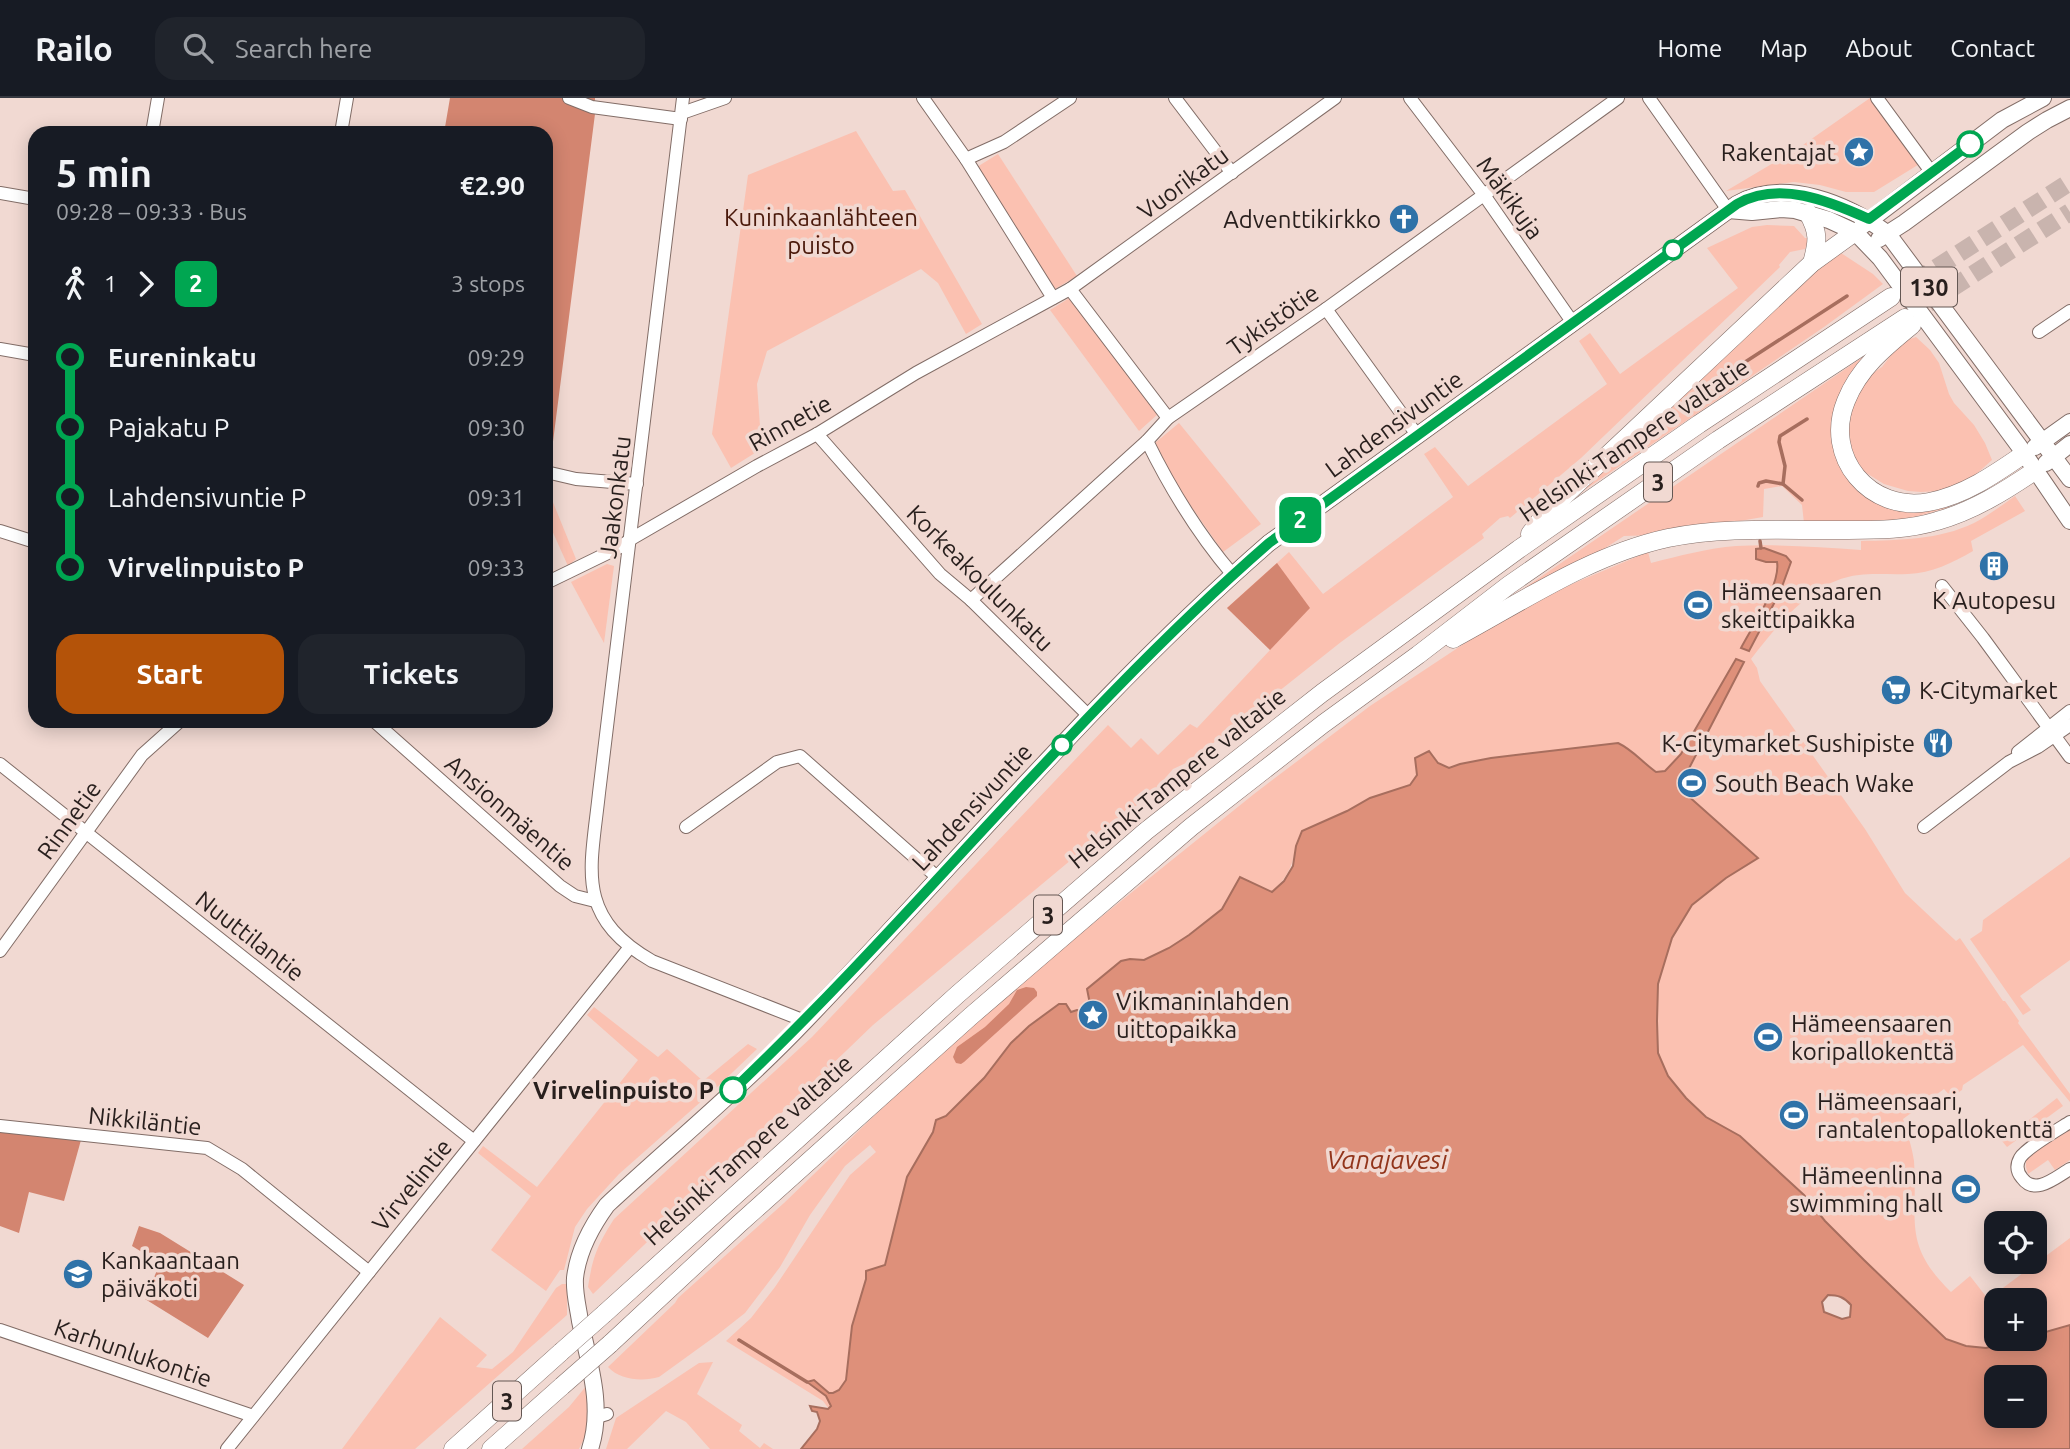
<!DOCTYPE html>
<html lang="en">
<head>
<meta charset="utf-8">
<style>
	body { margin:0; font-family:Ubuntu,sans-serif; background:#20242c; color:#f1f3f6; height:100vh; display:flex; flex-direction:column; font-size:26px; white-space:nowrap }
	* { box-sizing:border-box; margin:0 }
	p { font-size:23px; color:#9ea1a6 }
	.icon { flex:none; width:38px; height:38px; fill:none; stroke:currentColor; stroke-width:2; stroke-linecap:round; stroke-linejoin:round }
	.map { position:relative; flex:1; overflow:hidden }
	.sheet { position:absolute; left:28px; top:28px; width:525px; height:602px; display:flex; flex-direction:column; background:#171b24; border-radius:21px; box-shadow:0 4px 18px #0003 }
	.sheet>* { flex:none }
	.badge { padding:0 14px; border-radius:10px; font-size:24px; line-height:46px }
	.buttons { position:absolute; left:1984px; top:1113px; display:grid; gap:14px }
	.buttons a { display:grid; place-items:center; width:63px; height:63px; border-radius:14px; background:#171b24; box-shadow:0 4px 18px #0003; font-size:35px }
	.map>.badge { position:absolute; translate:-50% -50%; box-shadow:0 0 0 4px #fff }
	.legs { display:flex; align-items:center; gap:10px; height:77px; padding:0 28px; font-size:23px }
	.legs p { margin-inline-start:auto }
	.head { display:flex; align-items:center; justify-content:space-between; height:119px; padding:0 28px }
	h1 { font-size:38px; font-weight:700; line-height:52px }
	.cta { display:flex; gap:14px; margin-top:auto; padding:14px 28px }
	.cta a { flex:1; height:80px; border-radius:21px; background:#b45309; color:#fff; font-size:28px; font-weight:700; line-height:80px; text-align:center }
	.cta a+a { background:#20242c; color:#f1f3f6 }
	ul { padding:0 28px; list-style:none }
	li { display:flex; align-items:center; gap:24px; height:70px; font-size:26px }
	li i { display:grid; place-items:center; width:10px; height:100%; margin:0 9px; background:currentColor }
	li i::after { content:''; width:18px; height:18px; margin:-9px; border:5px solid; border-radius:50%; background:#171b24 }
	li p { margin-inline-start:auto }
	li:first-child i { background:linear-gradient(#0000 50%,currentColor 0) }
	li:last-child i { background:linear-gradient(currentColor 50%,#0000 0) }
	header { display:flex; align-items:center; gap:42px; box-sizing:border-box; height:98px; padding:0 35px; background:#171b24; border-bottom:2px solid #363941 }
	header strong { font-size:33px }
	nav { display:flex; gap:38px; margin-inline-start:auto; font-size:24px }
	.search { width:490px; height:63px; background:#20242c; display:flex; align-items:center; gap:18px; box-sizing:border-box; padding:0 24px; border-radius:21px; color:#9ea1a6; font-size:26px }
	.map>svg:first-child { display:block }
</style>
</head>
<body>
<header>
<strong>Railo</strong>
<div class="search"><svg class="icon" aria-label="search" viewBox="0 0 24 24"><circle cx="10" cy="10" r="6"/><path d="M15 15l6 6"/></svg>Search here</div>
<nav><a>Home</a><a>Map</a><a>About</a><a>Contact</a></nav>
</header>
<div class="map">
<svg width="2070" height="1351" viewBox="0 0 2070 1351">
	<rect width="100%" height="100%" fill="#f1d9d2"/>
	<!-- green -->
	<g fill="#fbc1b1">
		<path d="M1870 0 1921 65 1874 94H1846L1820 87 1794 84 1726 93 1800 49Z"/>
		<path d="M856 33 893 93 905 92 982 226 966 236 938 185 921 171 767 253 757 286 760 328 769 346 731 370 712 336 748 77Z"/>
		<path d="M998 56 1077 178 1055 191 977 69Z"/>
		<path d="M1767 127 1794 128 1805 140H1810L1805 151 1790 154 1779 167 1780 169 1581 360 1510 420 1508 418 1500 420 1482 436 1484 440 1341 544 1212 646 1186 665 1173 671 1155 692 873 927 593 1196 588 1189C593 1158 597 1148 614 1121L812 939 1108 627 1131 650 1141 640 1158 657 1190 626 1197 630 1270 552 1227 510 1289 454 1323 496 1453 399 1424 356 1435 349 1468 388 1607 286 1579 243 1590 235 1620 276 1738 190 1707 150 1752 129Z"/>
		<path d="M1835 155H1841L1873 176 1883 186 1824 229 1586 391 1585 388Z"/>
		<path d="M1071 199 1158 316 1139 333 1050 212Z"/>
		<path d="M1916 239 1930 252 1939 265 1949 296 1954 305 1974 327 1985 345 1992 362 1972 380 1939 393 1921 394 1908 393 1884 386 1863 373 1855 362 1849 349V315L1855 295 1870 277 1882 269 1901 244Z"/>
		<path d="M1863 259 1840 298 1853 386 1947 406 1950 409 1904 422 1804 425 1802 407 1782 388 1764 391 1763 419 1658 437 1624 438 1585 463 1523 491Z"/>
		<path d="M1179 325 1261 426 1223 454 1179 391 1155 345Z"/>
		<path d="M546 387 576 461 568 468 546 419Z"/>
		<path d="M2015 398 2025 413 1971 443 1973 453C1952 465 1932 475 1908 476 1892 477 1875 475 1859 477 1812 482 1778 527 1751 561L1757 570 1760 583 1865 731 1905 795 1956 843 1960 840 2003 903H2005L2019 923 2018 925 2070 996V1004L2023 947 1963 987 1962 992 1951 999 1944 991 1903 1021C1907 1034 1912 1049 1914 1063 1918 1124 1902 1146 1951 1194L1970 1178 1988 1201 2070 1140V1227L2035 1237V1202H1997V1241H2022L1986 1250 1966 1248 1946 1241 1864 1162 1825 1123 1804 1097 1740 1038 1706 1019 1686 1000 1668 978 1658 955 1657 923 1658 886 1672 840 1692 807 1726 780 1758 760 1686 696 1683 682 1691 664 1681 656 1665 673 1656 674C1642 664 1633 652 1618 645L1491 660 1460 666 1449 670 1438 665 1433 657 1418 673 1417 677 1410 687 1370 700 1347 713 1296 748C1292 770 1288 778 1272 794L1240 780 1222 811 1189 837 1169 850 1144 862 1130 861 1121 863 1087 891 1089 901 1100 918 1094 925 1089 924 1084 918 1070 914 1066 906H1059L1029 928 1011 945 985 980 946 1018 936 1022 933 1034 907 1079 885 1167 866 1174V1181L852 1228 846 1282 839 1292 833 1295H829L820 1286 807 1283 826 1298 831 1308 829 1311 823 1303 726 1243 751 1220 775 1189 850 1077 876 1054 870 1047 845 1068 810 1117 780 1169 745 1215 717 1237 659 1279C642 1284 620 1282 608 1269L675 1205 678 1200 784 1105 873 1019 1008 894 1254 696 1370 608 1515 512 1579 483 1648 454 1651 465C1679 458 1708 450 1736 448 1777 446 1819 449 1861 452V443C1899 442 1939 442 1974 425 1988 418 2002 407 2015 398Z"/>
		<path d="M607 466 614 468 604 545 571 484Z"/>
		<path d="M2070 759V862L2020 898 2031 912 2023 917 1970 841 1982 833 1983 822Z"/>
		<path d="M594 909 658 959 667 951 703 983 748 946 757 951 713 993 619 1076 587 1111 575 1129 564 1172H560L546 1193 491 1152 531 1098 478 1055 483 1048 537 1089 638 962 587 917Z"/>
		<path d="M2057 1000 2063 1008 2007 1049 2002 1043Z"/>
		<path d="M2070 1029V1062L2055 1072 2048 1062 2028 1076 2026 1069V1060Z"/>
		<path d="M562 1186H567V1217L415 1351H342L440 1219 487 1257 476 1269 492 1271 513 1254 556 1190Z"/>
		<path d="M713 1264 697 1296 742 1327 739 1333 760 1350 764 1345 773 1351H710L686 1324 666 1313 627 1351H606L616 1320 699 1265Z"/>
		<path d="M587 1287C591 1313 592 1327 579 1351H522L569 1309Z"/>
	</g>
	<!-- forest -->
	<g fill="#d38570">
		<path d="M450 0H595V16L550 367 546 366V35H444Z"/>
		<path d="M1277 465 1310 510 1270 552 1227 510Z"/>
		<path d="M1026 889 1034 890 1037 894V898L964 964 961 966 956 965 953 959 957 949 985 929 1009 906 1017 892Z"/>
		<path d="M0 1034 81 1042 64 1103 29 1094 19 1135 0 1128Z"/>
		<path d="M139 1128 160 1135 244 1187 208 1240 145 1201 160 1165 132 1148Z"/>
	</g>
	<!-- water -->
	<g fill="#de907a" stroke="#a76e5e" stroke-width="2" fill-rule="evenodd">
		<path d="M1764 450 1786 458 1791 464 1780 494 1749 553 1741 550C1752 529 1781 486 1777 464H1766L1756 461V451Z"/>
		<path d="M1736 561 1744 564 1683 682 1686 696 1758 760 1726 780 1692 807 1672 840 1658 886 1657 923 1658 955 1668 978 1686 1000 1706 1019 1740 1038 1804 1097 1825 1123 1864 1162 1946 1241 1966 1248 1986 1250 2022 1241H2035V1237L2070 1227V1351H801L817 1331 820 1323 817 1314 812 1313 810 1308 828 1311 831 1308 826 1298 807 1284 814 1282 829 1295H833L839 1292 846 1282 852 1228 866 1181V1173L885 1167 907 1079 933 1034 936 1022 946 1018 984 980 1011 945 1029 928 1059 906H1066L1071 914 1077 912 1084 913V918L1089 924 1094 925 1100 918 1089 901 1087 891 1121 863 1130 861 1144 862 1169 850 1189 837 1222 811 1240 779 1272 794 1284 783 1293 768 1296 748 1302 733 1347 713 1370 700 1410 687 1417 677 1415 660 1429 653 1438 665 1449 670 1460 666 1491 660 1618 645C1633 652 1642 664 1656 674L1665 673 1681 656ZM1828 1197C1838 1197 1844 1199 1851 1207L1850 1219 1842 1221 1824 1214 1822 1204ZM1997 1279H2035V1318H1997Z"/>
	</g>
	<g fill="none" stroke-linecap="round" stroke-linejoin="round">
		<!-- stream -->
		<g stroke="#a76e5e" stroke-width="3.5">
			<path d="M1739 268 1847 198"/>
			<path d="M1783 386 1802 402"/>
			<path d="M1758 388 1759 385 1766 383 1783 386 1785 368 1779 344 1780 338 1807 321"/>
			<path d="M1760 443 1761 450"/>
			<path d="M739 1242 807 1284"/>
		</g>
		<!-- highway-tunnel -->
		<g stroke="#c9b4ae" stroke-width="18" stroke-dasharray="18 9" stroke-linecap="butt">
			<path d="M1891 199 2070 84"/>
			<path d="M1905 220 2070 114"/>
		</g>
		<!-- minor casing -->
		<g stroke="#826d67" stroke-width="14">
			<g id="minor">
				<path d="M569 0 592 9 681 21"/>
				<path d="M683 0 599 695C591 771 574 818 652 863L805 923"/>
				<path d="M923 0 966 61 1053 200"/>
				<path d="M1175 0 1232 75"/>
				<path d="M1410 0 1484 97 1573 225"/>
				<path d="M1649 0 1728 112"/>
				<path d="M1877 0 1932 75"/>
				<path d="M682 15 725 0"/>
				<path d="M152 35 158 0"/>
				<path d="M341 35 347 0"/>
				<path d="M966 61 1004 44 1070 0"/>
				<path d="M0 95 35 101"/>
				<path d="M1070 191 1168 320"/>
				<path d="M1326 211 1417 337"/>
				<path d="M2039 234 2070 213"/>
				<path d="M0 251 35 257"/>
				<path d="M817 336 940 476 971 502 1089 618"/>
				<path d="M1147 343C1170 390 1198 436 1233 477"/>
				<path d="M546 374 576 381 637 386"/>
				<path d="M0 433 35 444"/>
				<path d="M546 485 620 449 631 441 757 368 817 336 916 275 1070 191 1335 0"/>
				<path d="M1942 488 1983 540 2070 659"/>
				<path d="M971 502 1147 343 1168 320 1326 211 1618 0"/>
				<path d="M374 623 560 788 575 798 595 803"/>
				<path d="M2018 654 2070 613"/>
				<path d="M0 666 474 1043"/>
				<path d="M686 729 777 664 800 658 937 779"/>
				<path d="M1924 729 2009 664 2038 649 2070 627"/>
				<path d="M0 853 142 657 180 623"/>
				<path d="M2070 1024C2059 1031 2026 1050 2020 1060 2016 1067 2017 1074 2022 1080 2035 1098 2056 1079 2070 1071"/>
				<path d="M0 1028 207 1050 242 1071 369 1174"/>
				<path d="M0 1232 253 1318"/>
				<path d="M597 1319 607 1316"/>
				<path d="M227 1351 630 849"/>
			</g>
		</g>
		<!-- major casing -->
		<g stroke="#826d67" stroke-width="18">
			<g id="major">
				<path d="M1728 112 1752 114 1781 111 1795 112 1829 122 1855 134 1880 160 2019 348 2070 423"/>
				<path d="M1862 128 2002 22 2043 0"/>
				<path d="M1879 141 1904 125 2028 34 2047 22 2070 10"/>
				<path d="M2035 349 2070 324"/>
				<path d="M2046 365 2070 346"/>
				<path d="M590 1351C604 1309 589 1265 580 1223 578 1209 574 1195 575 1180 578 1153 591 1129 607 1107 673 1046 743 988 805 923 959 763 1101 591 1269 445L1737 106C1785 79 1848 106 1888 136L2070 381"/>
			</g>
		</g>
		<!-- highway casing -->
		<g stroke="#826d67" stroke-width="19">
			<g id="highway">
				<path d="M1808 115C1819 135 1818 143 1812 165"/>
				<path d="M1912 227C1885 249 1859 270 1846 303 1823 359 1870 415 1929 404 1965 397 1995 376 2024 356"/>
				<path d="M1530 436 1545 416 1812 165 1855 134"/>
				<path d="M1453 541C1522 504 1590 457 1668 440 1727 428 1788 433 1848 432 1878 432 1908 432 1937 423 1973 413 2005 393 2036 372"/>
				<path d="M604 1216 958 896 1146 733 1322 595 1519 451 1699 326 1891 199"/>
				<path d="M610 1246 739 1126 971 918 1191 729 1323 626 1418 557 1509 487 1718 342 1905 220"/>
				<path d="M453 1351 561 1254"/>
				<path d="M491 1351 562 1288"/>
			</g>
		</g>
		<!-- minor -->
		<use href="#minor" stroke="#fff" stroke-width="12"/>
		<!-- major -->
		<use href="#major" stroke="#fff" stroke-width="16"/>
		<!-- highway -->
		<use href="#highway" stroke="#fff" stroke-width="18"/>
		<!-- highway-bridge casing -->
		<g stroke="#826d67" stroke-width="19" stroke-linecap="butt">
			<g id="highway-bridge">
				<path d="M561 1254 604 1216"/>
				<path d="M562 1288 610 1246"/>
			</g>
		</g>
		<!-- highway-bridge -->
		<use href="#highway-bridge" stroke="#fff" stroke-width="18"/>
	</g>
	<g fill="none" stroke-linecap="round" stroke-linejoin="round">
		<!-- line-1 casing -->
		<g stroke="#fff" stroke-width="16">
			<path id="line-1" d="M733 992C918 816 1076 613 1269 445L1737 106C1779 82 1829 103 1869 121L1970 46"/>
		</g>
		<!-- line-1 -->
		<use href="#line-1" stroke="#00a651" stroke-width="10"/>
	</g>
	<!-- icons -->
	<defs>
		<g id="sight-disc" transform="scale(1.575)"><circle r="9.5" fill="#2f72a8" stroke="#f1d9d2"/><path d="M0-6L1.8-2.2L6-1.7L2.9 1.2L3.7 5.4L0 3.3L-3.7 5.4L-2.9 1.2L-6-1.7L-1.8-2.2Z" fill="#fff"/></g>
		<g id="church-disc" transform="scale(1.575)"><circle r="9.5" fill="#2f72a8" stroke="#f1d9d2"/><path d="M-1.2-6h2.4v3.5h3.3v2.4h-3.3V6h-2.4V-.1h-3.3v-2.4h3.3Z" fill="#fff"/></g>
		<g id="building-disc" transform="scale(1.575)"><circle r="9.5" fill="#2f72a8" stroke="#f1d9d2"/><path d="M-4-6H4V6H1V3H-1V6H-4ZM-2.5-4.3h1.7v1.8h-1.7ZM.8-4.3h1.7v1.8H.8ZM-2.5-1h1.7V.8h-1.7ZM.8-1h1.7V.8H.8Z" fill="#fff"/></g>
		<g id="stadium-disc" transform="scale(1.575)"><circle r="9.5" fill="#2f72a8" stroke="#f1d9d2"/><path d="M0-5a6.5 5 0 1 0 0 10a6.5 5 0 1 0 0-10ZM-3.5-1.8h7v3.6h-7Z" fill="#fff"/></g>
		<g id="supermarket-disc" transform="scale(1.575)"><circle r="9.5" fill="#2f72a8" stroke="#f1d9d2"/><path d="M-6-5.5h2.5l.6 2H6L4.5 2H-2.5L-4.4-4H-6ZM-1.5 3.2a1.3 1.3 0 1 0 .1 0ZM3 3.2a1.3 1.3 0 1 0 .1 0Z" fill="#fff"/></g>
		<g id="restaurant-disc" transform="scale(1.575)"><circle r="9.5" fill="#2f72a8" stroke="#f1d9d2"/><path d="M-5-6h1v4h1v-4h1v4h1v-4h1v5L-1.5 .5V6h-2V.5L-5-1ZM5-6V6H3V1.5H1.5Q1.5-4 5-6Z" fill="#fff"/></g>
		<g id="school-disc" transform="scale(1.575)"><circle r="9.5" fill="#2f72a8" stroke="#f1d9d2"/><path d="M0-5L7-2L0 1L-7-2ZM-4 1L0 2.5L4 1V4Q0 6-4 4Z" fill="#fff"/></g>
	</defs>
	<g fill-rule="evenodd">
		<use href="#sight-disc" x="1859" y="54"/>
		<use href="#church-disc" x="1404" y="121"/>
		<use href="#building-disc" x="1994" y="468"/>
		<use href="#stadium-disc" x="1698" y="507"/>
		<use href="#supermarket-disc" x="1896" y="592"/>
		<use href="#restaurant-disc" x="1938" y="645"/>
		<use href="#stadium-disc" x="1692" y="685"/>
		<use href="#sight-disc" x="1093" y="917"/>
		<use href="#stadium-disc" x="1768" y="939"/>
		<use href="#stadium-disc" x="1794" y="1017"/>
		<use href="#stadium-disc" x="1966" y="1091"/>
		<use href="#school-disc" x="78" y="1176"/>
	</g>
	<!-- markers -->
	<g fill="#fff" stroke="#00a651" stroke-width="3.5">
		<circle cx="1970" cy="46" r="12"/>
		<circle cx="1673" cy="152" r="9"/>
		<circle cx="1062" cy="647" r="9"/>
		<circle cx="733" cy="992" r="12"/>
	</g>
	<g text-anchor="middle" dominant-baseline="central" stroke-width="7" stroke-linejoin="round" paint-order="stroke">
		<!-- shield labels -->
		<g fill="#f1d9d2" stroke="#645753" stroke-width="2">
			<rect x="1901" y="169.5" width="56" height="39" rx="5"/>
			<rect x="1644" y="364.5" width="28" height="39" rx="5"/>
			<rect x="1034" y="797.5" width="28" height="39" rx="5"/>
			<rect x="493" y="1283.5" width="28" height="39" rx="5"/>
		</g>
		<g font-size="23" font-weight="bold" fill="#281f1d">
			<text x="1929" y="189">130</text>
			<text x="1658" y="384">3</text>
			<text x="1048" y="817">3</text>
			<text x="507" y="1303">3</text>
		</g>
		<!-- poi labels -->
		<g font-size="24" fill="#281f1d" stroke="#f1d9d2" text-anchor="start">
			<text x="1836" y="54" text-anchor="end">Rakentajat</text>
			<text x="1381" y="121" text-anchor="end">Adventtikirkko</text>
			<text x="1721" y="493">Hämeensaaren<tspan x="1721" dy="28">skeittipaikka</tspan></text>
			<text x="1994" y="502" text-anchor="middle">K Autopesu</text>
			<text x="1919" y="592">K-Citymarket</text>
			<text x="1915" y="645" text-anchor="end">K-Citymarket Sushipiste</text>
			<text x="1715" y="685">South Beach Wake</text>
			<text x="1116" y="903">Vikmaninlahden<tspan x="1116" dy="28">uittopaikka</tspan></text>
			<text x="1791" y="925">Hämeensaaren<tspan x="1791" dy="28">koripallokenttä</tspan></text>
			<text x="1817" y="1003">Hämeensaari,<tspan x="1817" dy="28">rantalentopallokenttä</tspan></text>
			<text x="1943" y="1077" text-anchor="end">Hämeenlinna<tspan x="1943" dy="28">swimming hall</tspan></text>
			<text x="101" y="1162">Kankaantaan<tspan x="101" dy="28">päiväkoti</tspan></text>
		</g>
		<!-- street labels -->
		<g font-size="24" fill="#281f1d" stroke="#f1d9d2">
			<text transform="translate(1183 85) rotate(-36)">Vuorikatu</text>
			<text transform="translate(1510 100) rotate(54)">Mäkikuja</text>
			<text transform="translate(1273 222) rotate(-35)">Tykistötie</text>
			<text transform="translate(790 325) rotate(-29)">Rinnetie</text>
			<text transform="translate(1394 326) rotate(-36)">Lahdensivuntie</text>
			<text transform="translate(1634 342) rotate(-34)">Helsinki-Tampere valtatie</text>
			<text transform="translate(615 399) rotate(-83)">Jaakonkatu</text>
			<text transform="translate(980 480) rotate(45)">Korkeakoulunkatu</text>
			<text transform="translate(1177 680) rotate(-39)">Helsinki-Tampere valtatie</text>
			<text transform="translate(972 709) rotate(-47)">Lahdensivuntie</text>
			<text transform="translate(510 715) rotate(41)">Ansionmäentie</text>
			<text transform="translate(69 722) rotate(-54)">Rinnetie</text>
			<text transform="translate(250 838) rotate(38)">Nuuttilantie</text>
			<text transform="translate(145 1023) rotate(6)">Nikkiläntie</text>
			<text transform="translate(748 1052) rotate(-42)">Helsinki-Tampere valtatie</text>
			<text transform="translate(412 1087) rotate(-51)">Virvelintie</text>
			<text transform="translate(133 1255) rotate(19)">Karhunlukontie</text>
		</g>
		<!-- park labels -->
		<g font-size="24" fill="#4a190b" stroke="#f1d9d2">
			<text x="821" y="119">Kuninkaanlähteen<tspan x="821" dy="28">puisto</tspan></text>
		</g>
		<!-- stop labels -->
		<g font-size="24" font-weight="bold" fill="#281f1d" stroke="#f1d9d2" text-anchor="end">
			<text x="714" y="992">Virvelinpuisto P</text>
		</g>
		<!-- water labels -->
		<g font-size="26" font-style="italic" fill="#92351b" stroke="#f1d9d2">
			<text x="1387" y="1061">Vanajavesi</text>
		</g>
	</g>
</svg>
<div class="buttons">
<a><svg class="icon" aria-label="locate" viewBox="0 0 24 24"><circle cx="12" cy="12" r="6"/><path d="M12 2v4M12 18v4M2 12h4M18 12h4"/></svg></a>
<a>+</a>
<a>−</a>
</div>
<b class="badge" style="left:1300px;top:422px;background:#00a651;color:#fff">2</b>
<section class="sheet">
<div class="head"><div><h1>5 min</h1><p>09:28 – 09:33 · Bus</p></div><b>€2.90</b></div>
<div class="legs"><svg class="icon" aria-label="walk" viewBox="0 0 24 24"><circle cx="13" cy="4" r="2"/><path d="M13 8l-2 6 4 7M11 14l-3 7M7 12l3-4h3l4 4"/></svg>1<svg class="icon" aria-label="forward" viewBox="0 0 24 24"><path d="M9 5l7 7-7 7"/></svg><b class="badge" style="background:#00a651;color:#fff">2</b><p>3 stops</p></div>
<ul>
<li><i style="color:#00a651"></i><b>Eureninkatu</b><p>09:29</p></li>
<li><i style="color:#00a651"></i><span>Pajakatu P</span><p>09:30</p></li>
<li><i style="color:#00a651"></i><span>Lahdensivuntie P</span><p>09:31</p></li>
<li><i style="color:#00a651"></i><b>Virvelinpuisto P</b><p>09:33</p></li>
</ul>
<div class="cta"><a>Start</a><a>Tickets</a></div>
</section>
</div>
</body>
</html>
